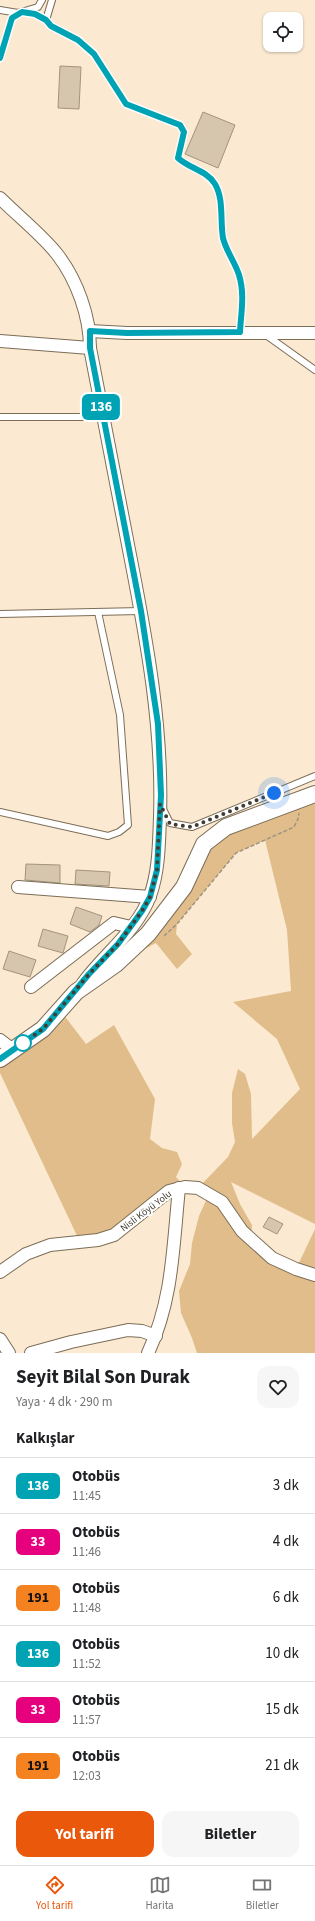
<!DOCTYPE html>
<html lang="tr">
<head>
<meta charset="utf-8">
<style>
	body { margin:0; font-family:"Source Sans 3",sans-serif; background:#f6f6f6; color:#202124; height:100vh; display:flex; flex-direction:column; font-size:15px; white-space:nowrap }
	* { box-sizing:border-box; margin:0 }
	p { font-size:13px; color:#757577 }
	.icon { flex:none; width:22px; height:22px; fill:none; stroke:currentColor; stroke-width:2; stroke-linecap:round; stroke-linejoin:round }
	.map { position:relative; height:1353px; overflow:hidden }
	.sheet { display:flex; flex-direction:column; background:#fff; flex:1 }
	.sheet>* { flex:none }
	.badge { padding:0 8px; border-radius:6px; font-size:14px; line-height:26px }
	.tools { position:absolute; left:263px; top:12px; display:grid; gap:8px }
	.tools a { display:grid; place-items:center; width:40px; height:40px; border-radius:8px; background:#fff; box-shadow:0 1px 3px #0004; font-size:20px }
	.you { position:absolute; width:20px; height:20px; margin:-10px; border:3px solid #fff; border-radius:50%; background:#1a73e8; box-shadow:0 0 0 6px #1a73e833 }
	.map>.badge { position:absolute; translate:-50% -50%; box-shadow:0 0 0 2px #fff }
	h2 { padding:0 16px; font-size:15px; line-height:36px }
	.round { display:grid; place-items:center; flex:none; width:42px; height:42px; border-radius:12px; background:#f6f6f6 }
	.headline { display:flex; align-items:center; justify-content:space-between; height:68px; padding:0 16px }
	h1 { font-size:19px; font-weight:700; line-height:30px }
	.primary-button { display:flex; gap:8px; margin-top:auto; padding:8px 16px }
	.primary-button a { flex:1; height:46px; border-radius:12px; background:#ea580c; color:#fff; font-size:16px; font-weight:700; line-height:46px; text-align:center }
	.primary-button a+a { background:#f6f6f6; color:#202124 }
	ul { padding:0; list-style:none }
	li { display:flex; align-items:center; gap:12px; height:56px; padding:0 16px; border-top:1px solid #e0e0e0 }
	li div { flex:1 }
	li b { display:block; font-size:15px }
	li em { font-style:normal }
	li .badge { min-width:44px; font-weight:700; text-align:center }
	.tabs { display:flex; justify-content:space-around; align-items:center; height:56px; border-top:1px solid #e0e0e0; background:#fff; font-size:11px; color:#757577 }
	.tabs a { display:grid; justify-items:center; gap:2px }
	.tabs .active { color:#ea580c }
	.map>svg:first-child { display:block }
</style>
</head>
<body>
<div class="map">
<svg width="315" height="1353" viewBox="0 0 315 1353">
	<rect width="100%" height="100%" fill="#fbead1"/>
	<!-- green -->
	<g fill="#e0bd8a">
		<path d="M315 794V1224L231 1182 240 1204 252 1225 251 1240 296 1269 315 1229V1353H197L192 1338 181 1313 179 1291 190 1264 192 1243 199 1216 209 1194 198 1188 228 1157 235 1142 232 1123V1093L238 1069 245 1074 251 1094 252 1139 300 1089 277 1039 233 1002 291 991 287 930 265 840 236 853 177 924 176 934 192 954 177 969 156 943 116 964 148 934 204 844Z"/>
		<path d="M60 1010 86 1044 114 1025 155 1099 150 1139 162 1148 177 1152 182 1164 176 1177 185 1187 129 1225 80 1242 0 1073V1059Z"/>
	</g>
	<!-- building -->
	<g fill="#d6c6ae" stroke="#a4947d">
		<path d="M60 66 81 67 79 109 58 108Z"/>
		<path d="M203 112 235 125 218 168 185 154Z"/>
		<path d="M26 864 60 865V883L25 880Z"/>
		<path d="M76 870 110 872 109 886 75 884Z"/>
		<path d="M76 907 102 916 99 925 90 932 70 924Z"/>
		<path d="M43 929 68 936 63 953 38 946Z"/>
		<path d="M9 951 36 960 30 977 3 969Z"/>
		<path d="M269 1217 283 1224 277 1234 263 1227Z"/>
	</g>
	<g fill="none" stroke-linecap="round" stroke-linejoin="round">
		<!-- lane casing -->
		<g stroke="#7c6d57" stroke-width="8">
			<g id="lane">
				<path d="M52 0 46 20 51 26 78 40 94 54 126 104 180 125 184 132 178 158C190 169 206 170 215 184 224 199 220 221 223 238 226 251 235 262 239 275 245 294 241 313 240 332"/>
				<path d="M0 10 18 13 38 7 42 0"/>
				<path d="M24 12 35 14 46 20"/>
				<path d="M0 58 12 18 18 13"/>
				<path d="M266 335 315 370"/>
				<path d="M0 417H103"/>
				<path d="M0 614 141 611"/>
				<path d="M163 809 170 823 192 827 315 776"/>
				<path d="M0 812 108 836 119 832 128 825 120 715 98 612"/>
			</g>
		</g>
		<!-- street casing -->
		<g stroke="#7c6d57" stroke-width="14">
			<g id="street">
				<path d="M0 198C18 216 42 235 57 254 77 280 90 316 90 348 103 417 116 486 130 555 147 642 163 728 160 817 159 843 159 871 150 896 137 931 104 954 83 983"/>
				<path d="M90 331 127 333H315"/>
				<path d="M0 341 90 348"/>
				<path d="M18 887 150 897"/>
				<path d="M31 987 114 923 131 927"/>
				<path d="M0 1040 13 1050"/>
				<path d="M0 1272 26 1254 50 1245 98 1240 114 1235 169 1191 185 1187 198 1188 222 1202 242 1231 272 1258 296 1269 315 1275"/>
				<path d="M0 1339 9 1353"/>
				<path d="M31 1353 71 1342 128 1330 142 1331 156 1336"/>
				<path d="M148 1353C173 1300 173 1246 179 1188"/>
			</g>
		</g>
		<!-- secondary casing -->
		<g stroke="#7c6d57" stroke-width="18">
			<path id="secondary" d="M0 1059 43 1029 76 992 116 964 148 934 184 887 204 844 226 827 315 794"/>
		</g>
		<!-- path -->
		<path stroke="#9f9482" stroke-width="1.5" stroke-dasharray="4 2" stroke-linecap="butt" d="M164 936 177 924 236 853 294 827 298 819 299 813"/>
		<!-- lane -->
		<use href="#lane" stroke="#fff" stroke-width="6"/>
		<!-- street -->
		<use href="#street" stroke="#fff" stroke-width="12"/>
		<!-- secondary -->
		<use href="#secondary" stroke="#fff" stroke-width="16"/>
	</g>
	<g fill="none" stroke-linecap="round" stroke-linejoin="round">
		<!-- line casing -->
		<g stroke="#fff" stroke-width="9">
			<path id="line" d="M0 58 12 18 22 12 35 14 46 20 51 26 78 40 94 54 126 104 180 125 184 132 178 158C190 169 206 170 215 184 224 199 220 221 223 238 226 251 235 262 239 275 245 294 241 313 240 332L127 333 90 331V348L141 611 158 724 161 795 157 870 150 897 142 911 118 944 89 974 43 1029 0 1059"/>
		</g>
		<!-- line -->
		<use href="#line" stroke="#00a3b4" stroke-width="6"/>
		<!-- walk -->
		<path stroke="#423c32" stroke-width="4" stroke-dasharray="0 7.2" d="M23 1043 43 1029 89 974 118 944 142 911 150 897 157 870 160 804 170 824 192 827 274 793"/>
	</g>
	<!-- markers -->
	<circle fill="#fff" stroke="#00a3b4" stroke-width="2" cx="23" cy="1043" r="8"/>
	<g text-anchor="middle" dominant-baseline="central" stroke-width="4" stroke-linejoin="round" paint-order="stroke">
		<!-- street labels -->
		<g font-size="10" fill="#423c32" stroke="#fff">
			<text transform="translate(146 1211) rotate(-37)">Nisli Köyü Yolu</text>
		</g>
	</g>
</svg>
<div class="tools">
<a><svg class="icon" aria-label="locate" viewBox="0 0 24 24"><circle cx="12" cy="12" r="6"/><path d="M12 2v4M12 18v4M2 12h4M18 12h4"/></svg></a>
</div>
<div class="you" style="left:274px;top:793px"></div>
<b class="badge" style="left:101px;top:407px;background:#00a3b4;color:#fff">136</b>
</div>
<section class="sheet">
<div class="headline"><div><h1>Seyit Bilal Son Durak</h1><p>Yaya · 4 dk · 290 m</p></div><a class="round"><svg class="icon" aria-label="heart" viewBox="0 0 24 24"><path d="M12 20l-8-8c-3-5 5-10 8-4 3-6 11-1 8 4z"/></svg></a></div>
<h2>Kalkışlar</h2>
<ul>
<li><span class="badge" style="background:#00a3b4;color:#fff">136</span><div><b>Otobüs</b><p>11:45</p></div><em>3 dk</em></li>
<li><span class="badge" style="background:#e6007e;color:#fff">33</span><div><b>Otobüs</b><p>11:46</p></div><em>4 dk</em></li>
<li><span class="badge" style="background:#f58220;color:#111">191</span><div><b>Otobüs</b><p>11:48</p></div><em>6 dk</em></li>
<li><span class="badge" style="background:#00a3b4;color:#fff">136</span><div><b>Otobüs</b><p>11:52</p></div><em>10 dk</em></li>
<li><span class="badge" style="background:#e6007e;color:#fff">33</span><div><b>Otobüs</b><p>11:57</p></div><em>15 dk</em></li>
<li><span class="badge" style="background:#f58220;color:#111">191</span><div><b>Otobüs</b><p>12:03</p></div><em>21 dk</em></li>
</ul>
<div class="primary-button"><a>Yol tarifi</a><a>Biletler</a></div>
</section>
<nav class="tabs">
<a class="active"><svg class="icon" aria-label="directions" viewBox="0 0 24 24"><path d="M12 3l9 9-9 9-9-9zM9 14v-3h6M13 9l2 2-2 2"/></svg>Yol tarifi</a>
<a><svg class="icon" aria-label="map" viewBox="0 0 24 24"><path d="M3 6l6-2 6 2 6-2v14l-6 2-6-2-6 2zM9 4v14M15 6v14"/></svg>Harita</a>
<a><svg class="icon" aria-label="tickets" viewBox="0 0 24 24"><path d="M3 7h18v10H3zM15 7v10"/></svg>Biletler</a>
</nav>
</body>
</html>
